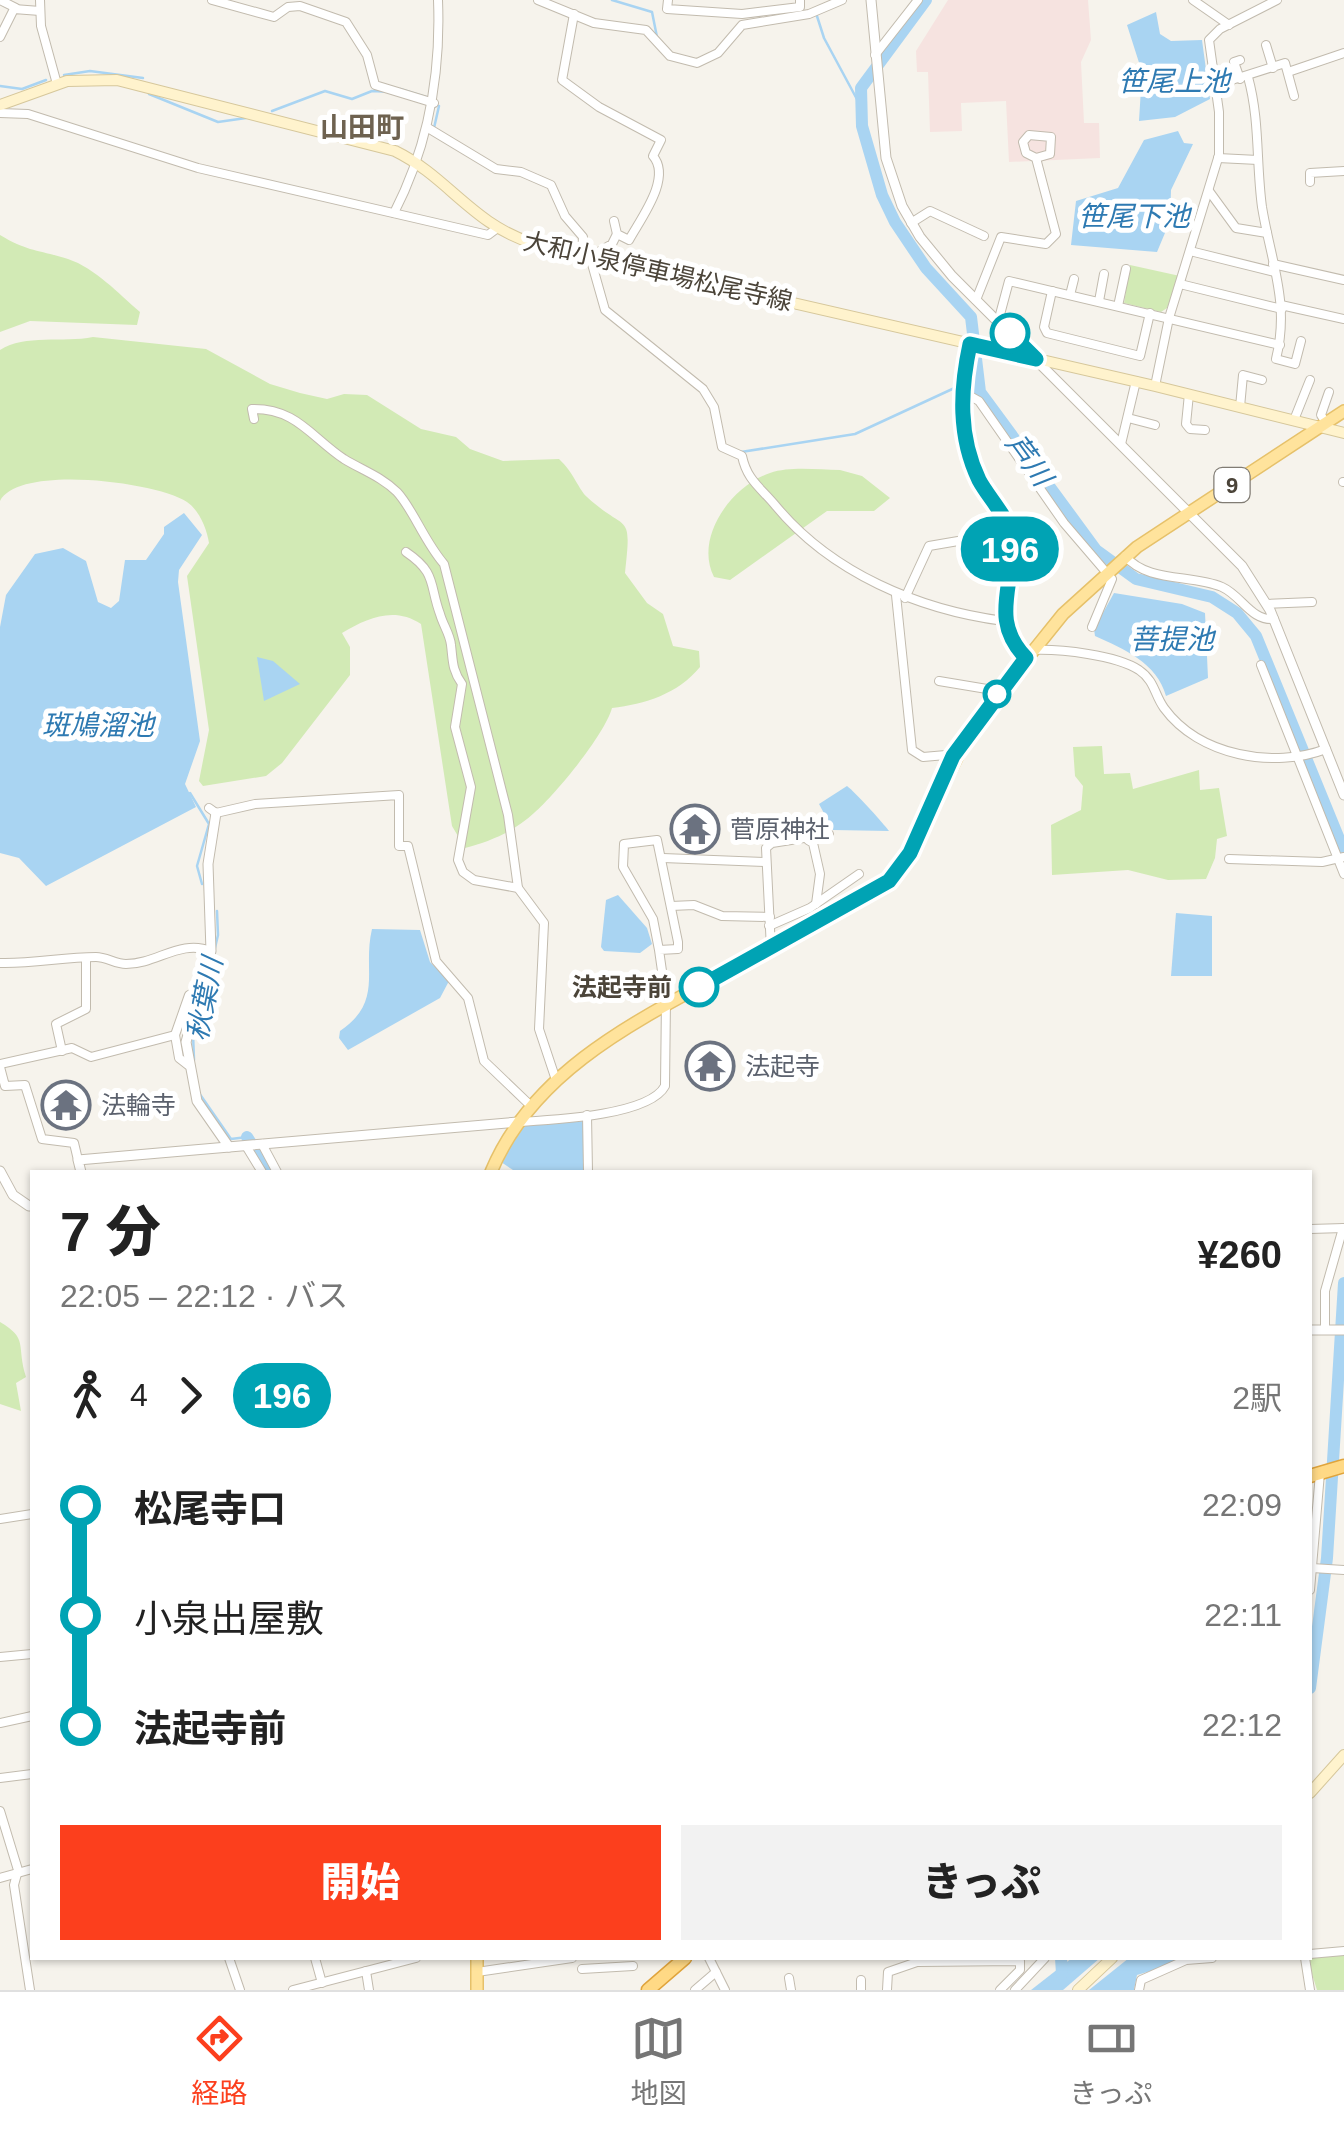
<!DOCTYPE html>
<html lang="ja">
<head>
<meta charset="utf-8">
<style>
	body { margin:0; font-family:Arial,"Noto Sans JP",sans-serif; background:#f2f2f2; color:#222; height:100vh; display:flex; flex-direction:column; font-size:38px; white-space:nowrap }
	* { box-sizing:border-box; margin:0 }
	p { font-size:32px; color:#767676 }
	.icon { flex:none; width:55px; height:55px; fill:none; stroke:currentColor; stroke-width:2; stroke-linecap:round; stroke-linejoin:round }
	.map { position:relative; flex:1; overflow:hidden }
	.panel { position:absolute; left:30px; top:1170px; width:1282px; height:790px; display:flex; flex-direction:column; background:#fff; border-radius:0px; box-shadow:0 2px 8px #0004 }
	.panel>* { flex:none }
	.badge { padding:0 20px; border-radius:32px; font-size:35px; line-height:65px }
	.map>.badge { position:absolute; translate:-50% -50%; box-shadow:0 0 0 5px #fff }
	.legs { display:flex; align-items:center; gap:15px; height:110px; padding:0 30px; font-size:32px }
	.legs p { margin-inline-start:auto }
	.summary { display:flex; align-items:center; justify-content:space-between; height:170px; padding:0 30px }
	h1 { font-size:55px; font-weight:800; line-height:75px }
	.primary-button { display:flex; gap:20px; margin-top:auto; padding:20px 30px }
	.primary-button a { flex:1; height:115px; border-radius:0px; background:#fc3f1d; color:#fff; font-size:40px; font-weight:800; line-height:115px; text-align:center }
	.primary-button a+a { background:#f2f2f2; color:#222 }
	ul { padding:0 30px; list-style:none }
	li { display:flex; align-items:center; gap:35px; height:110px; font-size:38px }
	li i { display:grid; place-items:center; width:15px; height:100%; margin:0 12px; background:currentColor }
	li i::after { content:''; width:25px; height:25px; margin:-12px; border:8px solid; border-radius:50%; background:#fff }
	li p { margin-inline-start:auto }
	li:first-child i { background:linear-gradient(#0000 50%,currentColor 0) }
	li:last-child i { background:linear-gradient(currentColor 50%,#0000 0) }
	.tab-bar { display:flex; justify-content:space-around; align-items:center; height:140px; border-top:2px solid #e0e0e0; background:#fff; font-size:28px; color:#767676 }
	.tab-bar a { display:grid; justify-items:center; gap:5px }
	.tab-bar .active { color:#fc3f1d }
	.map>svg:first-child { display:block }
</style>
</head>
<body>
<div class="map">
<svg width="1344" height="1990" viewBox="0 0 1344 1990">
	<rect width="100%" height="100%" fill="#f6f3ec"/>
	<!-- medical -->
	<path fill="#f6e3e0" d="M948 0H1088L1091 40 1081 62 1084 123H1099L1100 158 1009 162 1006 101 961 103 962 131 930 132 928 72H917L916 51Z"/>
	<!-- green -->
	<g fill="#d2eab5">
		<path d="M0 235C28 252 40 250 68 259 95 268 119 294 140 312L137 325 30 321 0 332Z"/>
		<path d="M1130 265 1180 276 1167 308 1161 312 1124 303Z"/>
		<path d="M93 337 206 349 270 384 300 393 327 399 344 394 367 395 421 429 456 437 470 449 503 461 559 459C574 473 579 490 587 497 627 534 632 509 625 573L647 603 663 614 673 646 699 651 700 667C678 694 645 704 612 708 605 734 556 794 534 813 515 831 489 842 465 848L452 826 421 624C394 606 367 618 342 633L350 647V675L282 763 266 776 203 786 199 781 209 730 187 576 209 543C207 529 199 510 187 502 157 482 19 464 0 501V350C25 334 63 343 93 337Z"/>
		<path d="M840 470 862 476 890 498 874 511H827L730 580 714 577C694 538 731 486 770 473 791 466 818 470 840 470Z"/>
		<path d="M1102 746 1104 774 1130 773 1133 789 1199 770 1200 790 1219 788 1227 836 1217 839 1215 858 1206 879 1168 880 1128 870 1052 875 1051 825 1081 810 1083 786 1075 776 1073 747Z"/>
		<path d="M0 1322C29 1339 16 1345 26 1377L16 1383 21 1411 0 1404Z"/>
		<path d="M1344 1955V1990H1317L1307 1958Z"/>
	</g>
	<!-- water -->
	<g fill="#a9d4f2">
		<path d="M1156 12 1160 34 1171 41 1202 40 1210 99 1175 117 1139 121 1142 72 1127 25Z"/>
		<path d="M1178 131 1184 143 1193 144 1171 190 1170 221 1157 252 1071 245 1076 201 1118 188 1144 140Z"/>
		<path d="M184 513 202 535 179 570 178 582 200 741 185 784 196 807 46 886 19 858 0 853V627L6 595 35 554 63 548 86 561 98 602 111 608 119 601 125 560H146L164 534V527Z"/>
		<path d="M1114 593 1182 604 1205 613 1208 678 1166 696C1157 663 1124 649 1095 636L1094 629Z"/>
		<path d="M257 657 273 661 300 684 264 701Z"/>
		<path d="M847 786C855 792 883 823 889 831L833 830 819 804Z"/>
		<path d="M618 895 647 928 652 944 640 953 604 951 601 947 606 900Z"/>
		<path d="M1176 913 1212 916V976H1171Z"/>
		<path d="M372 929 420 930 430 962 449 981 440 998 348 1050 339 1038 340 1031C384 1001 362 971 372 929Z"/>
		<path d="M583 1121 584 1172H516L501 1162 524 1126Z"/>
		<path d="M1072 1958H1100L1063 1990H1031Z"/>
		<path d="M1129 1958H1180L1178 1963 1137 1975 1134 1990H1089Z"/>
	</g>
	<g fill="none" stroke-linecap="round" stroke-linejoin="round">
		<!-- stream -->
		<g stroke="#a9d4f2" stroke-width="2.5">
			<path d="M612 0 652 12 657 37"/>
			<path d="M816 13 824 38 859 103"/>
			<path d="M727 38 741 23"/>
			<path d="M64 75 90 71 143 78"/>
			<path d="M0 86 22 89 46 80"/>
			<path d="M400 89 429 98"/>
			<path d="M149 94 218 122 246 118"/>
			<path d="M439 106 434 128 468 149"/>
			<path d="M272 111 325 91 352 99 372 91 393 92"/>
			<path d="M552 183 560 197"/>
			<path d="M969 385H978"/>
			<path d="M741 452 855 434 961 385"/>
			<path d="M190 793 209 824 197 866 202 884"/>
			<path d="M207 982 218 935 217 911"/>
			<path d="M193 1033 194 1060"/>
			<path d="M199 1093 231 1139 247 1137"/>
		</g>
		<!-- river -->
		<g stroke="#a9d4f2" stroke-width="12">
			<path d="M926 0 861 88 862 126 882 195 895 222 926 268 971 317 980 392 1096 550 1136 579 1212 597 1237 613 1256 636 1344 851"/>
			<path d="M247 1137 269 1172"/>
			<path d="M1310 1688 1327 1558 1344 1283"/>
			<path d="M1061 1958 1062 1974"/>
		</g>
		<!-- minor casing -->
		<g stroke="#c2bbae" stroke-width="10">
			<g id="minor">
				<path d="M0 0 16 8"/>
				<path d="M40 0 41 26 57 84"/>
				<path d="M212 0 274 17 288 7 300 6 346 22 367 55 375 85 434 103"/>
				<path d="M538 0 594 23 646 30 670 56 697 63 718 53 742 25 809 14 842 0"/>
				<path d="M668 0 667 9 742 14 800 7V0"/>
				<path d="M1193 0 1229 25"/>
				<path d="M574 14 562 80 599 107 661 140 653 156C672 178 641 218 629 240L617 234 614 221"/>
				<path d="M0 37 14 9 40 11"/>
				<path d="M1266 45 1273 68"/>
				<path d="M875 55 918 0"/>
				<path d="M1288 72 1344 53"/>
				<path d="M1248 77C1260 120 1256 163 1262 207 1271 262 1290 303 1276 359L1295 364 1301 341"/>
				<path d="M1240 79 1234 62 1240 60"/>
				<path d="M1216 85 1285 63 1294 96"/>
				<path d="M0 113 28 114 198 168 488 235 496 229"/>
				<path d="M428 128 496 169 521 172 551 185 565 216 583 237 582 255"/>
				<path d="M1218 158 1258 160"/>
				<path d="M1310 182V173L1344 171"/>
				<path d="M1209 191 1236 228 1267 233"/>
				<path d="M394 213C429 145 441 75 438 0"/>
				<path d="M911 223 930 211 984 236"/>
				<path d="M617 234 612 244 590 257 605 310 703 389 714 407 722 447 742 456C747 480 760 487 775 505 831 573 919 610 1004 621"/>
				<path d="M1190 251 1275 272"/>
				<path d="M1273 264 1344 280"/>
				<path d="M1180 284 1282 309"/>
				<path d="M1052 291 1044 327 1047 333 1140 356 1150 313"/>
				<path d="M1070 295 1074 279"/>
				<path d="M976 300 1001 237 1046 244 1056 234 1036 158 1026 153 1023 142 1029 135 1051 137 1050 154 1036 158"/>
				<path d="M1099 301 1104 274"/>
				<path d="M1281 305 1344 319"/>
				<path d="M1118 306 1126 269"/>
				<path d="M998 322 1009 281 1280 345"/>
				<path d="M971 344C960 389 958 437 979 480 988 497 1007 516 1010 533 1019 582 986 616 1027 658"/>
				<path d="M1155 386 1169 318 1219 155V112L1209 40 1220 29 1277 0"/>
				<path d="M961 391 979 401 1064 523 1112 579 1092 627"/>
				<path d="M1189 394 1186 424 1190 429 1205 430"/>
				<path d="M1240 407 1243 375 1262 380"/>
				<path d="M1128 418 1155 425"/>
				<path d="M254 419 252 409C296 408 311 437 344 459 362 470 382 477 397 492 413 509 424 541 444 564L508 815 518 888"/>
				<path d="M1294 420 1310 380"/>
				<path d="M1326 423 1321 415 1329 392"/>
				<path d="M1121 444 1136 381"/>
				<path d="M1343 482H1344"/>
				<path d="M406 552C437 573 429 584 440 614 443 625 450 634 451 645 453 661 452 670 462 684L455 727 471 787 458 860 463 872 474 880 518 888 544 923 539 1029 556 1080"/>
				<path d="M1125 556C1148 583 1191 574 1222 587 1242 596 1251 621 1274 619"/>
				<path d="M896 595 912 750 923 757 946 755"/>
				<path d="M905 598 929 546 964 540H1011"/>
				<path d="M1267 604 1312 602"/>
				<path d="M1033 650C1061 649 1116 655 1139 670 1155 681 1154 694 1164 708 1199 756 1274 769 1326 749"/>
				<path d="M1261 665 1344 874"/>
				<path d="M939 681 999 691"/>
				<path d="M209 808 216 813 255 804 399 795V846H408L436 961 468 998 484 1061 531 1106"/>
				<path d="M808 840 813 843 820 874 816 904"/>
				<path d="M663 858 766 862"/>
				<path d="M1229 859 1322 862 1344 857"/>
				<path d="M671 906 694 905 722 916 770 917"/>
				<path d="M769 926 810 908 859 874"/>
				<path d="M771 949 766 848 772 843 829 834"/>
				<path d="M0 963C33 964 63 957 96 957 106 957 116 964 126 964 157 964 180 939 211 951"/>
				<path d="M62 1051 56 1024 86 1009V958"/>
				<path d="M0 1064 72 1048 91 1057 175 1035"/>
				<path d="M188 1065 179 1058 175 1035 189 995 198 992"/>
				<path d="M0 1067 5 1086 25 1085 42 1139 74 1143 78 1160"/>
				<path d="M587 1115 588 1172"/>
				<path d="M518 1122C551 1120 649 1116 665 1086L666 999 659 950 678 949V942L657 840 624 844 623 867 653 919 659 950"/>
				<path d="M262 1144 277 1172"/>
				<path d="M246 1146 262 1172"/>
				<path d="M1310 1229 1344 1228"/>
				<path d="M1325 1330V1291L1343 1228"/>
				<path d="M0 1519 32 1514"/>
				<path d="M1312 1568 1344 1570"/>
				<path d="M1310 1590 1320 1473"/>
				<path d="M0 1657 32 1654"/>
				<path d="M0 1723 32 1716"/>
				<path d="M0 1778 32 1774"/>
				<path d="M0 1811 18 1870 14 1885 30 1990"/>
				<path d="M0 1878 32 1869"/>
				<path d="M1310 1954 1344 1951"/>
				<path d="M229 1958 240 1990"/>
				<path d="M315 1958 322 1983"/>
				<path d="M709 1958 725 1990"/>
				<path d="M1305 1958 1310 1990"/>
				<path d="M582 1969 633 1966"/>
				<path d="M366 1971 369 1990"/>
				<path d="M477 1972 572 1958"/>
				<path d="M789 1978 791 1990"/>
				<path d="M861 1980V1990"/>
				<path d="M293 1990 416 1958"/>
				<path d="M695 1990 716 1972"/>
				<path d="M887 1990 888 1972 917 1962 1020 1961V1970L1000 1990"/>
				<path d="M1015 1990 1045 1958"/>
				<path d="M1139 1990 1141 1980 1186 1960 1212 1958"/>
			</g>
		</g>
		<!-- tertiary casing -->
		<g stroke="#c2bbae" stroke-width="11">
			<g id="tertiary">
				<path d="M871 0 886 158 902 206 920 237 952 276 1242 566 1270 610 1344 795"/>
				<path d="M216 813 208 864 211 951 186 1042 197 1101 229 1147"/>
				<path d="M0 1171 13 1195 29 1206"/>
				<path d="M81 1172 78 1160 518 1122"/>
				<path d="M1310 1330H1344"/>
			</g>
		</g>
		<!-- secondary casing -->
		<g stroke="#d6c79b" stroke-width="12">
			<g id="secondary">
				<path d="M0 105 67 81 117 80 395 151C448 177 472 224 532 243L1155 386 1344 433"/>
				<path d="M1310 1793 1344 1755"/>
				<path d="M1078 1990 1112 1958"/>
			</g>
		</g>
		<!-- primary casing -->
		<g stroke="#e6c16a" stroke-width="14">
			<g id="primary">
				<path d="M491 1172C534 1068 642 1018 736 967 788 940 839 911 889 881L910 853 972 727 1063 614 1137 547 1344 411"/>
				<path d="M477 1958V1990"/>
			</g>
		</g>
		<!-- trunk casing -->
		<g stroke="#e0a43c" stroke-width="15">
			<g id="trunk">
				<path d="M1310 1476 1344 1466"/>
				<path d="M648 1990 685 1958"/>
			</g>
		</g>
		<!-- minor -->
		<use href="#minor" stroke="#fff" stroke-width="8"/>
		<!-- tertiary -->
		<use href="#tertiary" stroke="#fff" stroke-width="9"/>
		<!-- secondary -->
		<use href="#secondary" stroke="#fff3cd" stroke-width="10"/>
		<!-- primary -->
		<use href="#primary" stroke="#ffe39c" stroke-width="11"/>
		<!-- trunk -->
		<use href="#trunk" stroke="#ffd985" stroke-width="12"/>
	</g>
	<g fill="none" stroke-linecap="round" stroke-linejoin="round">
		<!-- line-1 casing -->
		<g stroke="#fff" stroke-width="22">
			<path id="line-1" d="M699 987 889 881 910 853 953 756 1026 658C986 616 1019 582 1010 533 1007 516 988 497 979 480 958 436 960 390 970 344L1036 359 1010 333"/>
		</g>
		<!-- line-1 -->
		<use href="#line-1" stroke="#00a3b4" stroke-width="15"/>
	</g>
	<!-- icons -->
	<defs>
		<g id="temple-ring" transform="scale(2.5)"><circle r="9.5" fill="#fff" stroke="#6b7280" stroke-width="1.5"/><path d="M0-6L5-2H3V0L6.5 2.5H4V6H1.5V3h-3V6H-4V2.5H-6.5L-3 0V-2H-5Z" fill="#6b7280"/></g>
	</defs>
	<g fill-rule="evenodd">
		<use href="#temple-ring" x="695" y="829"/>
		<use href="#temple-ring" x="710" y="1066"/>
		<use href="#temple-ring" x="66" y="1105"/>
	</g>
	<!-- markers -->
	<g fill="#fff" stroke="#00a3b4" stroke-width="5">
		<circle cx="1010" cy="333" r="18"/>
		<circle cx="997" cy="694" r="12"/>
		<circle cx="699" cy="987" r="18"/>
	</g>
	<g text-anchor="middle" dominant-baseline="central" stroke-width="10" stroke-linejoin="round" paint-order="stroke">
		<!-- shield labels -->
		<rect fill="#fff" stroke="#817c74" stroke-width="2.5" x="1214.5" y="468" width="35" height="34" rx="8"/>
		<g font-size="22" font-weight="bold" fill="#4b4439">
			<text x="1232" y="485">9</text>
		</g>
		<!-- street labels -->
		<g font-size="25" fill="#4b4439" stroke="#fff">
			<text transform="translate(658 271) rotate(13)">大和小泉停車場松尾寺線</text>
		</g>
		<!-- worship labels -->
		<g font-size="25" fill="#5b616d" stroke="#fff" text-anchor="start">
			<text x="730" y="829">菅原神社</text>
			<text x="745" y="1066">法起寺</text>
			<text x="101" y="1105">法輪寺</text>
		</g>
		<!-- stop labels -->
		<g font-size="25" font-weight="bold" fill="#4b4439" stroke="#fff" text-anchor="end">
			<text x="672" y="987">法起寺前</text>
		</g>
		<!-- water labels -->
		<g font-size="28" font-style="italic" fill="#2e7ab2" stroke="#fff">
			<text x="1174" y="81">笹尾上池</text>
			<text x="1134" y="216">笹尾下池</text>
			<text transform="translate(1029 460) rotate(54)">芦川</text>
			<text x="1172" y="639">菩提池</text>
			<text x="98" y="725">斑鳩溜池</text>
			<text transform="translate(205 999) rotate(-79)">秋葉川</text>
		</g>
		<!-- neighbourhood labels -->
		<g font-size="28" font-weight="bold" fill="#6e6250" stroke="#fff">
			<text x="362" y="127">山田町</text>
		</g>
	</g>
</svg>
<b class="badge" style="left:1010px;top:549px;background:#00a3b4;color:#fff">196</b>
<section class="panel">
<div class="summary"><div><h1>7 分</h1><p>22:05 – 22:12 · バス</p></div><b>¥260</b></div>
<div class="legs"><svg class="icon" aria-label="walk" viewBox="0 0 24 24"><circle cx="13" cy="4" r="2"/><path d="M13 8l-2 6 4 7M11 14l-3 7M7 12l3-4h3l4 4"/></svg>4<svg class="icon" aria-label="forward" viewBox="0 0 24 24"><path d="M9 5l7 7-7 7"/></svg><b class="badge" style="background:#00a3b4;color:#fff">196</b><p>2駅</p></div>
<ul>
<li><i style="color:#00a3b4"></i><b>松尾寺口</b><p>22:09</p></li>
<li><i style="color:#00a3b4"></i><span>小泉出屋敷</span><p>22:11</p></li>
<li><i style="color:#00a3b4"></i><b>法起寺前</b><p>22:12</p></li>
</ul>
<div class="primary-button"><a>開始</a><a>きっぷ</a></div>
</section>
</div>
<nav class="tab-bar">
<a class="active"><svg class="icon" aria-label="directions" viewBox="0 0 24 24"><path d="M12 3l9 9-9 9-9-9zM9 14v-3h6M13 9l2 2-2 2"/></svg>経路</a>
<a><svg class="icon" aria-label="map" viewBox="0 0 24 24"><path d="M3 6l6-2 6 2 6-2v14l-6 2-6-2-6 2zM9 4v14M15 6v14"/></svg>地図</a>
<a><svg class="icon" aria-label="tickets" viewBox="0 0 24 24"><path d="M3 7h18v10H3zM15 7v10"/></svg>きっぷ</a>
</nav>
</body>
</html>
